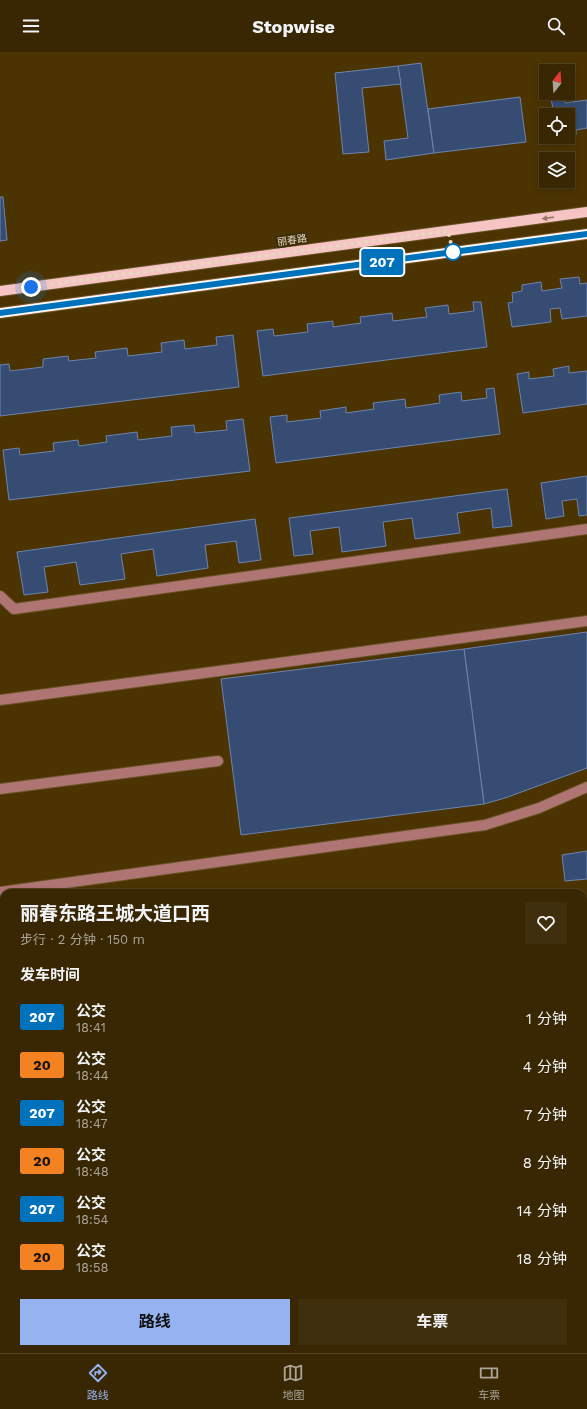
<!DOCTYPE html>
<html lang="zh">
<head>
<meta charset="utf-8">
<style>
	body { margin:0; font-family:"Work Sans","Noto Sans SC",sans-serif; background:#3f2f0c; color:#f1f3f6; height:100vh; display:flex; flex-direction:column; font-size:15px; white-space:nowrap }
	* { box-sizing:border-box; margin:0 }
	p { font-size:13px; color:#aba599 }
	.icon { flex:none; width:22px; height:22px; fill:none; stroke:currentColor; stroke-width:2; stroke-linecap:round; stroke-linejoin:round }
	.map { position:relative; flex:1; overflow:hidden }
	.panel { position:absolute; left:0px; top:837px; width:587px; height:464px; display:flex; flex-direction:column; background:#382702; border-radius:12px 12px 0 0; box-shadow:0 2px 6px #0003,0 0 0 1px #524424 }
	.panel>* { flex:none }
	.badge { padding:0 8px; border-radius:3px; font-size:14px; line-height:26px }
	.needle { width:26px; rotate:17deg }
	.buttons { position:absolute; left:539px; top:12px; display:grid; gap:8px }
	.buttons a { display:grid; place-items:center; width:36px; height:36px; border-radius:0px; background:#382702; box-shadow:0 2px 6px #0003,0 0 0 1px #524424; font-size:20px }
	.you { position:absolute; width:20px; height:20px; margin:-10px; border:3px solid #fff; border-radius:50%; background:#1a73e8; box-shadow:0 0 0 6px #1a73e833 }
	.map>.badge { position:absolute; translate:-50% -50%; box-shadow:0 0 0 2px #fff }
	h2 { padding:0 20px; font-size:15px; line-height:36px }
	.round { display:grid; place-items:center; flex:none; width:42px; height:42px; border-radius:0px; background:#3f2f0c }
	.overview { display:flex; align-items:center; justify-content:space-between; height:68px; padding:0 20px }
	h1 { font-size:19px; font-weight:700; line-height:30px }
	.cta { display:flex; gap:8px; margin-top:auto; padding:8px 20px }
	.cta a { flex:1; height:46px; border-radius:0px; background:#95b2f1; color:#111; font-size:16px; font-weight:700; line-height:46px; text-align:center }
	.cta a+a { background:#3f2f0c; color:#f1f3f6 }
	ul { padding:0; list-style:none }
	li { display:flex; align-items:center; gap:12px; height:48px; padding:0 20px }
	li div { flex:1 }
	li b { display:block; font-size:15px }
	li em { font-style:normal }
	li .badge { min-width:44px; font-weight:700; text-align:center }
	header { display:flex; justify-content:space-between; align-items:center; height:52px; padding:0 20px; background:#382702; font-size:18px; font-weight:700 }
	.dock { display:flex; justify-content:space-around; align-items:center; height:56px; border-top:1px solid #524424; background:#382702; font-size:11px; color:#aba599 }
	.dock a { display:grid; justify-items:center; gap:2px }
	.dock .on { color:#95b2f1 }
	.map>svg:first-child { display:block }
</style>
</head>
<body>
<header><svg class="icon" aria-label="menu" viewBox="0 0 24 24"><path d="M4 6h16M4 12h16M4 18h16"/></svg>Stopwise<svg class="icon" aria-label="search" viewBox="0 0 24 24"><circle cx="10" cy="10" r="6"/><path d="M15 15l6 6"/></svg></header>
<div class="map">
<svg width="587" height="1301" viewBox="0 0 587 1301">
	<rect width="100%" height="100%" fill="#4b3402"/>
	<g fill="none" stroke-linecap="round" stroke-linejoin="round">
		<!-- canal -->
		<g stroke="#112c2e" stroke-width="21">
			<path d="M583 1209 587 1207"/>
			<path d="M394 1301 402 1297"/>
		</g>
	</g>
	<!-- building -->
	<g fill="#374c73" stroke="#6c84ae">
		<path d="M421 11 434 101 386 108 384 89 408 86 398 14Z"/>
		<path d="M398 14 401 32 362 36 369 100 343 102 335 21Z"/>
		<path d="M564 44 565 51 587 48V76L576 78V83L568 84V63H554L551 46Z"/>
		<path d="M520 45 526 90 434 101 428 57Z"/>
		<path d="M0 145H3L7 188 0 189Z"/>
		<path d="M579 225 580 232 587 231V264L562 267 560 256 550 257 551 270 512 275 508 251 513 250 512 241 522 239V233L541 230 542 239 562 236 560 227Z"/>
		<path d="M473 250H481L487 295 263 324 257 279 273 277 274 284 308 280 307 272 333 269V275L361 271 360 265 392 261 393 269 427 265 425 256 448 253 449 262 474 259Z"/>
		<path d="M233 283 239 335 0 364V313L9 312 10 319 43 315V307L68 304 69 309 96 306 95 300 127 296 128 304 162 300 161 291 184 288 185 297 217 293 216 285Z"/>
		<path d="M569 314V321L587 319V352L523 361 517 322 529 320V327L554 324 553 317Z"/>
		<path d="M494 336 500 382 276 411 270 365 287 363V370L321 366 320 359 346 355V361L374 357 373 351 405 347 406 356 440 351 439 343 461 340 462 349 487 346 486 337Z"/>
		<path d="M243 367 250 419 9 448 3 398 19 396 20 403 54 399 53 391 78 388 79 394 107 390 106 384 137 380 138 388 172 384 171 375 194 373 195 381 227 378 226 369Z"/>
		<path d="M587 424V463L579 464 577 447 562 449 564 464 546 467 541 431Z"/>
		<path d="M507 437 512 474 493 476 491 456 457 461 460 481 415 487 412 466 383 470 386 494 342 500 339 475 310 479 313 502 294 504 289 466Z"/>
		<path d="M255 467 261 508 239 511 236 489 205 493 208 516 157 524 153 497 121 502 125 527 80 533 76 510 44 515 48 540 24 543 17 500Z"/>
		<path d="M587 580V716L505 746 484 752 464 597Z"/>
		<path d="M464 597 484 752 241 783 221 627Z"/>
		<path d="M587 799V827L565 829 562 803Z"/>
		<path d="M4 1108V1297H34V1301H0V1109Z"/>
	</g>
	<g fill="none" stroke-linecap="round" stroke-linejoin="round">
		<!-- minor casing -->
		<g stroke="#675224" stroke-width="12">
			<g id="minor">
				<path d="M0 544 14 557 587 477"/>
				<path d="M0 648 197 622 587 569"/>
				<path d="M0 737 218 709"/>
				<path d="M0 840 485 773 539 756 587 735"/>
				<path d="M0 912 4 944"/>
				<path d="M0 1027H4"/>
				<path d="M0 1096H4"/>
			</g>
		</g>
		<!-- major casing -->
		<g stroke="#675224" stroke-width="12">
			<g id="major">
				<path d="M0 239 587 160"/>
				<path d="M0 261 587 182"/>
			</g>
		</g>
		<!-- minor -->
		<use href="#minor" stroke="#ae7573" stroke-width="10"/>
		<!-- major -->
		<use href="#major" stroke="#f6c5c3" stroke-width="10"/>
	</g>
	<!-- one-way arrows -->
	<defs><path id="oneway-solid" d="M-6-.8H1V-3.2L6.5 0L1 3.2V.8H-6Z"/></defs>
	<use fill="#9a7866" href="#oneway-solid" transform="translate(548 166) rotate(172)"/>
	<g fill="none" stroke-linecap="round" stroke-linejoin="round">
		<!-- line casing -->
		<g stroke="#fff" stroke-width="9">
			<path id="line" d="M0 261 587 182"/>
		</g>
		<!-- line -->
		<use href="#line" stroke="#0072bc" stroke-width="6"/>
		<!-- walk -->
		<path stroke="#e7d9c1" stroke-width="4" stroke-dasharray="0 7.2" d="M31 235 448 179 453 200"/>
	</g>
	<!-- markers -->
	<circle fill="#fff" stroke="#0072bc" stroke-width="2" cx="453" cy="200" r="8"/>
	<g text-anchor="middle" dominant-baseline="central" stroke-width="4" stroke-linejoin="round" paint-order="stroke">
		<!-- street labels -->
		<g font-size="10" fill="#e7d9c1" stroke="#3d2c08">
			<text transform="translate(292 188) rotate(-8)">丽春路</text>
		</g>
	</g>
</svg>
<div class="buttons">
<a><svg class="needle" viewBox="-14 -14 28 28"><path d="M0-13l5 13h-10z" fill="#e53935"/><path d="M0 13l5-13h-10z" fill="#aba599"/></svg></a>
<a><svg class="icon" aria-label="locate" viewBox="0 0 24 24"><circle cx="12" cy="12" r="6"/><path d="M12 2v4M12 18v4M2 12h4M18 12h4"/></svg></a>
<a><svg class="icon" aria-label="layers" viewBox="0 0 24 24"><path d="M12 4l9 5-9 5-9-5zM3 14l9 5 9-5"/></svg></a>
</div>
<div class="you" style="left:31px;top:235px"></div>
<b class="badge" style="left:382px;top:210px;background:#0072bc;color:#fff">207</b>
<section class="panel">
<div class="overview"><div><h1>丽春东路王城大道口西</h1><p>步行 · 2 分钟 · 150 m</p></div><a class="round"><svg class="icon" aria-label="heart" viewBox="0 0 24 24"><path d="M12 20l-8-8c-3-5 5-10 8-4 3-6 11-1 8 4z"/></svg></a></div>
<h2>发车时间</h2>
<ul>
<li><span class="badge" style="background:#0072bc;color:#fff">207</span><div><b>公交</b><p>18:41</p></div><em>1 分钟</em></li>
<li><span class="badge" style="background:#f58220;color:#111">20</span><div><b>公交</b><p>18:44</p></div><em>4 分钟</em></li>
<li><span class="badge" style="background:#0072bc;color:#fff">207</span><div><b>公交</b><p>18:47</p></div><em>7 分钟</em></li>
<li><span class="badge" style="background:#f58220;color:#111">20</span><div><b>公交</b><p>18:48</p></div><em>8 分钟</em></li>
<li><span class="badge" style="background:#0072bc;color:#fff">207</span><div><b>公交</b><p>18:54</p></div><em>14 分钟</em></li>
<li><span class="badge" style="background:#f58220;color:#111">20</span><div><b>公交</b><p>18:58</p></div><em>18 分钟</em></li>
</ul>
<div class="cta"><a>路线</a><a>车票</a></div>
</section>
</div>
<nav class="dock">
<a class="on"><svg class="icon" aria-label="directions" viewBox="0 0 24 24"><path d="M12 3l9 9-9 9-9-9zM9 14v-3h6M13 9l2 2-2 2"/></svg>路线</a>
<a><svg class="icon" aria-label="map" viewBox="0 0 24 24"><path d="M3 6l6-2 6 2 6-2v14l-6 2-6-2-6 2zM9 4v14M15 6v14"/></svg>地图</a>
<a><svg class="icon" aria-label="tickets" viewBox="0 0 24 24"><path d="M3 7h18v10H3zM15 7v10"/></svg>车票</a>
</nav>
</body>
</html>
